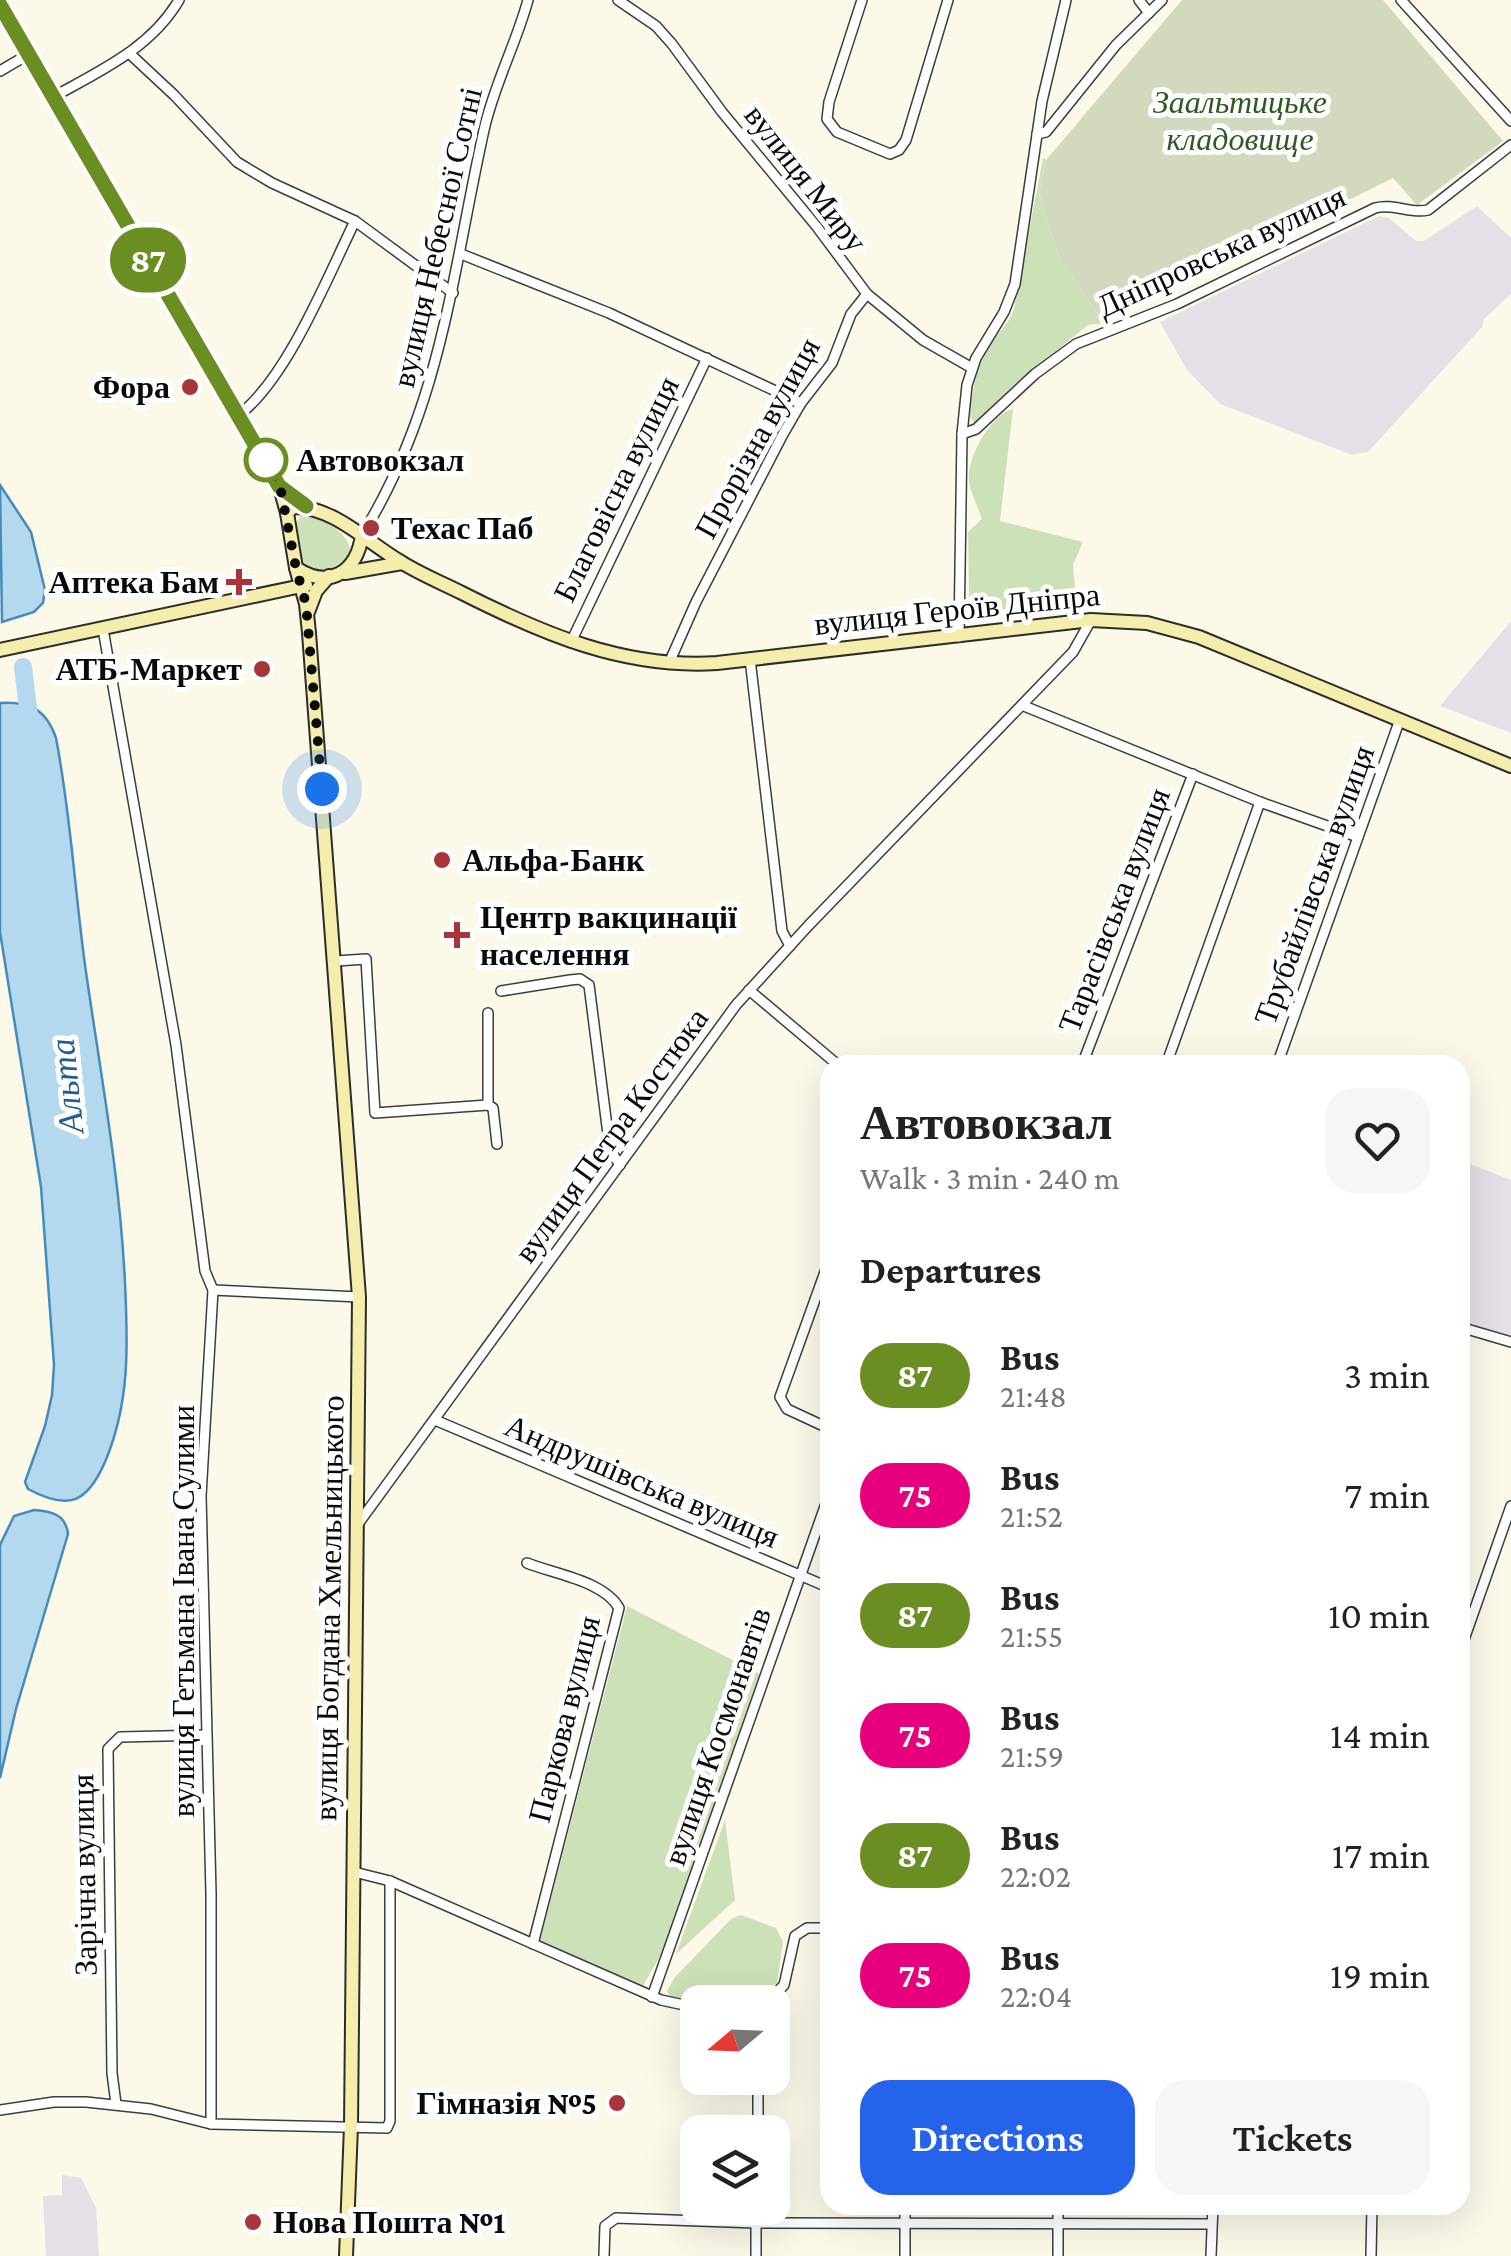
<!DOCTYPE html>
<html lang="en">
<head>
<meta charset="utf-8">
<style>
	body { margin:0; font-family:"Crimson Pro",serif; background:#f6f6f6; color:#222; height:100vh; display:flex; flex-direction:column; font-size:38px; white-space:nowrap }
	* { box-sizing:border-box; margin:0 }
	p { font-size:32px; color:#767676 }
	.icon { flex:none; width:55px; height:55px; fill:none; stroke:currentColor; stroke-width:2; stroke-linecap:round; stroke-linejoin:round }
	.map { position:relative; flex:1; overflow:hidden }
	.details { position:absolute; left:820px; top:1055px; width:650px; height:1160px; display:flex; flex-direction:column; background:#fff; border-radius:30px; box-shadow:0 10px 40px #0002 }
	.details>* { flex:none }
	.badge { padding:0 20px; border-radius:32px; font-size:35px; line-height:65px }
	.needle { width:65px; rotate:251deg }
	.tools { position:absolute; left:680px; top:1985px; display:grid; gap:20px }
	.tools a { display:grid; place-items:center; width:110px; height:110px; border-radius:20px; background:#fff; box-shadow:0 10px 40px #0002; font-size:50px }
	.you { position:absolute; width:50px; height:50px; margin:-25px; border:8px solid #fff; border-radius:50%; background:#1a73e8; box-shadow:0 0 0 15px #1a73e833 }
	.map>.badge { position:absolute; translate:-50% -50%; box-shadow:0 0 0 5px #fff }
	h2 { padding:0 40px; font-size:38px; line-height:90px }
	.round { display:grid; place-items:center; flex:none; width:105px; height:105px; border-radius:30px; background:#f6f6f6 }
	.overview { display:flex; align-items:center; justify-content:space-between; height:170px; padding:0 40px }
	h1 { font-size:48px; font-weight:600; line-height:75px }
	.button { display:flex; gap:20px; margin-top:auto; padding:20px 40px }
	.button a { flex:1; height:115px; border-radius:30px; background:#2563eb; color:#fff; font-size:40px; font-weight:600; line-height:115px; text-align:center }
	.button a+a { background:#f6f6f6; color:#222 }
	ul { padding:0; list-style:none }
	li { display:flex; align-items:center; gap:30px; height:120px; padding:0 40px }
	li div { flex:1 }
	li b { display:block; font-size:38px }
	li em { font-style:normal }
	li .badge { min-width:110px; font-weight:700; text-align:center }
	.map>svg:first-child { display:block }
</style>
</head>
<body>
<div class="map">
<svg width="1511" height="2256" viewBox="0 0 1511 2256">
	<rect width="100%" height="100%" fill="#fcf9e9"/>
	<!-- industrial -->
	<g fill="#e7dfe8">
		<path d="M1477 206 1511 238V294L1484 319 1482 327 1368 452 1352 455 1220 404 1187 370 1160 322 1379 216 1389 218 1416 241H1424Z"/>
		<path d="M1511 621V733L1440 706Z"/>
		<path d="M1460 1160 1511 1180V1342L1460 1327Z"/>
		<path d="M62 2175 81 2178 96 2208 99 2256H46L43 2196 62 2195Z"/>
	</g>
	<!-- green -->
	<g fill="#cde1b8">
		<path d="M1043 158 1046 160 1039 194 1060 260 1104 323 1088 325 1040 364 976 424 970 417C972 389 977 360 995 337 1004 326 1009 323 1014 309Z"/>
		<path d="M1013 409 1000 521 1083 542 1073 565 1077 613 983 620 969 596 968 532 982 519C978 507 970 492 969 480 967 457 991 414 1013 409Z"/>
		<path d="M301 516C321 517 345 529 350 549L345 560 326 571 305 567 301 561 295 525Z"/>
		<path d="M627 1606 760 1674 661 1954 643 1986 540 1941Z"/>
		<path d="M725 1820 735 1900 676 1954Z"/>
		<path d="M741 1915 776 1928 783 1942 777 1983 758 1994 674 2003 667 1991 675 1977 731 1919Z"/>
	</g>
	<!-- cemetery -->
	<path fill="#d1dabe" d="M1182 0H1383L1503 141 1417 205 1393 178 1104 323 1060 260 1039 194 1046 160Z"/>
	<!-- water -->
	<g fill="#b4d8ed" stroke="#458bbb" stroke-width="2.5">
		<path d="M0 485 31 532 45 590 43 603 34 612 2 622Z"/>
		<path d="M0 703C29 701 46 709 56 738 71 815 75 895 86 972 101 1076 120 1178 125 1283 128 1345 130 1403 105 1462 87 1503 69 1511 28 1489L25 1482 45 1426 52 1395 54 1365 41 1187 0 932Z"/>
		<path d="M34 1510C52 1511 66 1515 68 1534L16 1709 0 1778V1545L14 1516Z"/>
	</g>
	<g fill="none" stroke-linecap="round" stroke-linejoin="round">
		<!-- river -->
		<path stroke="#b4d8ed" stroke-width="18" d="M23 667 30 724"/>
		<!-- minor casing -->
		<g stroke="#3d3d3d" stroke-width="12">
			<g id="minor">
				<path d="M618 0 656 26 672 44 722 112 817 227 867 294 923 340 972 368"/>
				<path d="M862 0 829 102 827 119 837 132 890 154 899 150 906 140 948 0"/>
				<path d="M1139 0 1149 13"/>
				<path d="M1401 0 1511 121"/>
				<path d="M129 53 174 95 237 162 272 183 355 221 453 293"/>
				<path d="M0 71 29 54"/>
				<path d="M53 97C100 71 151 48 179 0"/>
				<path d="M1037 134 1046 132 1116 45 1162 0"/>
				<path d="M461 254 609 313 801 403"/>
				<path d="M239 415C288 377 327 278 355 221"/>
				<path d="M962 434 976 429 1035 374 1076 344 1177 304 1375 208C1394 203 1410 214 1428 210L1511 145"/>
				<path d="M362 535C442 405 452 274 484 130 494 85 516 44 528 0"/>
				<path d="M103 629 176 1045 205 1271 213 1290 201 1496 211 1893V2124"/>
				<path d="M959 637 962 434 967 385 976 358 1004 312 1015 284 1042 101 1066 0"/>
				<path d="M571 642 707 358"/>
				<path d="M750 659 782 931 790 946"/>
				<path d="M669 663 696 602 782 436 801 403 832 363 851 314 867 294"/>
				<path d="M1024 706 1260 802 1358 837"/>
				<path d="M336 961 366 959 375 1113 488 1105"/>
				<path d="M749 990 838 1065"/>
				<path d="M501 991 570 980 580 979 589 985 610 1150 620 1165"/>
				<path d="M488 1013V1105L493 1108 497 1144"/>
				<path d="M1082 1065 1193 774"/>
				<path d="M1166 1065 1260 802"/>
				<path d="M1277 1065 1399 722"/>
				<path d="M830 1258 780 1397 787 1409 830 1429"/>
				<path d="M213 1290 359 1297"/>
				<path d="M1460 1327 1511 1342"/>
				<path d="M435 1420 830 1588"/>
				<path d="M358 1524 736 1005 808 926 1073 652 1091 620"/>
				<path d="M527 1563C554 1574 604 1581 619 1608L533 1944"/>
				<path d="M1460 1651 1511 1506"/>
				<path d="M354 1872 390 1881 661 2000 698 2008"/>
				<path d="M652 1997 830 1492"/>
				<path d="M767 2002 784 1985 795 1936 807 1928H830"/>
				<path d="M116 2104 112 2073 108 1749 120 1737 206 1735"/>
				<path d="M0 2110 54 2102H86L151 2109 211 2124 387 2128 390 2121V1881"/>
				<path d="M758 2132V2078"/>
				<path d="M905 2205V2256"/>
				<path d="M604 2256 605 2226 616 2218 756 2223 1211 2224"/>
				<path d="M756 2256V2208"/>
				<path d="M1058 2256V2205"/>
				<path d="M1211 2256 1213 2205"/>
				<path d="M1371 2256 1372 2205"/>
			</g>
		</g>
		<!-- secondary casing -->
		<g stroke="#2c2c2c" stroke-width="16">
			<g id="secondary">
				<path d="M0 5 269 466 281 491 287 513"/>
				<path d="M362 535C357 572 329 590 296 568L287 513 293 507C333 506 368 543 401 562 420 574 442 583 462 593 543 634 625 669 717 663L1091 620 1147 623 1199 637 1511 766"/>
				<path d="M296 568 306 604 309 633 359 1297 351 2126 346 2256"/>
				<path d="M345 573 402 563"/>
				<path d="M308 612 316 591 329 576"/>
				<path d="M0 650 306 585"/>
			</g>
		</g>
		<!-- minor -->
		<use href="#minor" stroke="#fff" stroke-width="9"/>
		<!-- secondary -->
		<use href="#secondary" stroke="#f4edac" stroke-width="12"/>
	</g>
	<g fill="none" stroke-linecap="round" stroke-linejoin="round">
		<!-- line casing -->
		<g stroke="#fff" stroke-width="22">
			<path id="line" d="M0 5 279 486 306 506"/>
		</g>
		<!-- line -->
		<use href="#line" stroke="#6b8e23" stroke-width="15"/>
		<!-- walk -->
		<path stroke="#0a0a0a" stroke-width="10" stroke-dasharray="0 18" d="M266 460 281 491 296 568 306 604 322 789"/>
	</g>
	<!-- markers -->
	<g fill="#a73539" stroke="#fff" stroke-width="4">
		<circle cx="190" cy="387" r="10"/>
		<circle cx="371" cy="528" r="10"/>
		<path d="M234 567h10v10h10v10h-10v10h-10v-10h-10v-10h10z"/>
		<circle cx="262" cy="669" r="10"/>
		<circle cx="442" cy="860" r="10"/>
		<path d="M452 920h10v10h10v10h-10v10h-10v-10h-10v-10h10z"/>
		<circle cx="617" cy="2103" r="10"/>
		<circle cx="253" cy="2222" r="10"/>
	</g>
	<circle fill="#fff" stroke="#6b8e23" stroke-width="5" cx="266" cy="460" r="20"/>
	<g text-anchor="middle" dominant-baseline="central" stroke-width="10" stroke-linejoin="round" paint-order="stroke">
		<!-- park labels -->
		<g font-size="32" font-style="italic" fill="#2e5824" stroke="#fff">
			<text x="1240" y="102">Заальтицьке<tspan x="1240" dy="37">кладовище</tspan></text>
		</g>
		<!-- street labels -->
		<g font-size="32" fill="#0a0a0a" stroke="#fff">
			<text transform="translate(806 178) rotate(52)">вулиця Миру</text>
			<text transform="translate(437 237) rotate(-77)">вулиця Небесної Сотні</text>
			<text transform="translate(1221 251) rotate(-25)">Дніпровська вулиця</text>
			<text transform="translate(757 438) rotate(-61)">Прорізна вулиця</text>
			<text transform="translate(616 489) rotate(-64)">Благовісна вулиця</text>
			<text transform="translate(957 609) rotate(-6)">вулиця Героїв Дніпра</text>
			<text transform="translate(1314 885) rotate(-70)">Трубайлівська вулиця</text>
			<text transform="translate(1114 910) rotate(-69)">Тарасівська вулиця</text>
			<text transform="translate(611 1135) rotate(-54)">вулиця Петра Костюка</text>
			<text transform="translate(642 1481) rotate(23)">Андрушівська вулиця</text>
			<text transform="translate(329 1608) rotate(-89)">вулиця Богдана Хмельницького</text>
			<text transform="translate(183 1611) rotate(-90)">вулиця Гетьмана Івана Сулими</text>
			<text transform="translate(564 1719) rotate(-76)">Паркова вулиця</text>
			<text transform="translate(717 1736) rotate(-71)">вулиця Космонавтів</text>
			<text transform="translate(84 1875) rotate(-91)">Зарічна вулиця</text>
		</g>
		<!-- poi labels -->
		<g font-size="32" font-weight="bold" fill="#0a0a0a" stroke="#fff" text-anchor="end">
			<text x="170" y="387">Фора</text>
			<text x="391" y="528" text-anchor="start">Техас Паб</text>
			<text x="219" y="582">Аптека Бам</text>
			<text x="242" y="669">АТБ-Маркет</text>
			<text x="462" y="860" text-anchor="start">Альфа-Банк</text>
			<text x="480" y="917" text-anchor="start">Центр вакцинації<tspan x="480" dy="37">населення</tspan></text>
			<text x="597" y="2103">Гімназія №5</text>
			<text x="273" y="2222" text-anchor="start">Нова Пошта №1</text>
		</g>
		<!-- stop labels -->
		<g font-size="32" font-weight="bold" fill="#0a0a0a" stroke="#fff" text-anchor="start">
			<text x="296" y="460">Автовокзал</text>
		</g>
		<!-- water labels -->
		<g font-size="35" font-style="italic" fill="#245d8a" stroke="#fff">
			<text transform="translate(67 1086) rotate(-96)">Альта</text>
		</g>
	</g>
</svg>
<div class="tools">
<a><svg class="needle" viewBox="-14 -14 28 28"><path d="M0-13l5 13h-10z" fill="#e53935"/><path d="M0 13l5-13h-10z" fill="#767676"/></svg></a>
<a><svg class="icon" aria-label="layers" viewBox="0 0 24 24"><path d="M12 4l9 5-9 5-9-5zM3 14l9 5 9-5"/></svg></a>
</div>
<div class="you" style="left:322px;top:789px"></div>
<b class="badge" style="left:148px;top:260px;background:#6b8e23;color:#fff">87</b>
<section class="details">
<div class="overview"><div><h1>Автовокзал</h1><p>Walk · 3 min · 240 m</p></div><a class="round"><svg class="icon" aria-label="heart" viewBox="0 0 24 24"><path d="M12 20l-8-8c-3-5 5-10 8-4 3-6 11-1 8 4z"/></svg></a></div>
<h2>Departures</h2>
<ul>
<li><span class="badge" style="background:#6b8e23;color:#fff">87</span><div><b>Bus</b><p>21:48</p></div><em>3 min</em></li>
<li><span class="badge" style="background:#e6007e;color:#fff">75</span><div><b>Bus</b><p>21:52</p></div><em>7 min</em></li>
<li><span class="badge" style="background:#6b8e23;color:#fff">87</span><div><b>Bus</b><p>21:55</p></div><em>10 min</em></li>
<li><span class="badge" style="background:#e6007e;color:#fff">75</span><div><b>Bus</b><p>21:59</p></div><em>14 min</em></li>
<li><span class="badge" style="background:#6b8e23;color:#fff">87</span><div><b>Bus</b><p>22:02</p></div><em>17 min</em></li>
<li><span class="badge" style="background:#e6007e;color:#fff">75</span><div><b>Bus</b><p>22:04</p></div><em>19 min</em></li>
</ul>
<div class="button"><a>Directions</a><a>Tickets</a></div>
</section>
</div>
</body>
</html>
